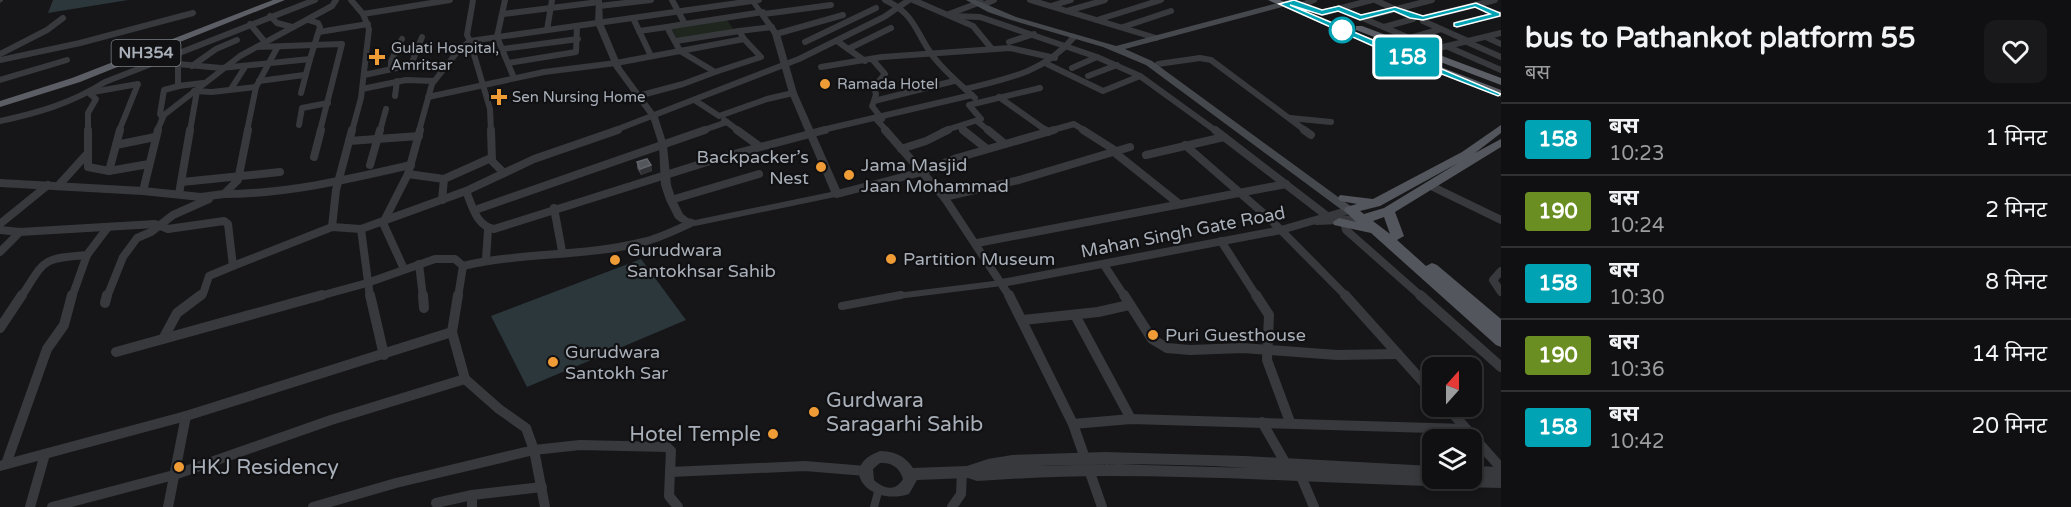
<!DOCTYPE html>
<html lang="hi">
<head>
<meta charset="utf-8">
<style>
	body { margin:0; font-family:"Varela Round","Noto Sans Devanagari",sans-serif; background:#19191b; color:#f1f3f6; height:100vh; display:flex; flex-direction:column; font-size:22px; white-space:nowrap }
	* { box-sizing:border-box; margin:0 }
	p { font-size:20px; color:#9c9d9f }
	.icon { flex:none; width:33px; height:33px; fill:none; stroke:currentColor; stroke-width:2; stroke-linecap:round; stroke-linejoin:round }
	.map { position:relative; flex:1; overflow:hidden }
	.side { display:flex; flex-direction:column; background:#101012; width:570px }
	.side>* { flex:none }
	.badge { padding:0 12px; border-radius:4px; font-size:21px; line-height:39px }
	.needle { width:39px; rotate:21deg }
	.controls { position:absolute; left:1422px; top:357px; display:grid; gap:12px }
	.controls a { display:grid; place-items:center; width:60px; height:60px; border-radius:12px; background:#101012; box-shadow:0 3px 9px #0003,0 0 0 2px #303032; font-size:30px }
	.map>.badge { position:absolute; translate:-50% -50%; box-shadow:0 0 0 3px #fff }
	.round { display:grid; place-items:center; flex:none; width:63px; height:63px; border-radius:12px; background:#19191b }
	.head { display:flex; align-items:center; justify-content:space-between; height:102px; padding:0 24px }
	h1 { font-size:28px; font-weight:700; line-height:45px }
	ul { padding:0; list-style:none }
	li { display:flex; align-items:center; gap:18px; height:72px; padding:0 24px; border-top:2px solid #303032 }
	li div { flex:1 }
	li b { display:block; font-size:22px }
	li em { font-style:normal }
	li .badge { min-width:66px; font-weight:700; text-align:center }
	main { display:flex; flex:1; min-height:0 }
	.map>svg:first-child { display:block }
</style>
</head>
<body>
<main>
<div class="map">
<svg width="1501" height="507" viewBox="0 0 1501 507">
	<rect width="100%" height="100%" fill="#161618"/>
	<!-- green -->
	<path fill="#1e261e" d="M726 19 735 31 678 40 671 27Z"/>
	<!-- water -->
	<g fill="#2c373c">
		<path d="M53 0H128L48 13Z"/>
		<path d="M641 259 686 320 527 387 491 316Z"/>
	</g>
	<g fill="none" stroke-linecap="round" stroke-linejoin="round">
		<!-- pedestrian-far1 -->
		<path stroke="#37393d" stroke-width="6" d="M889 297 1002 283"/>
		<!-- pedestrian -->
		<g stroke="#37393d" stroke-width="8">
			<path d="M842 306 901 295"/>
			<path d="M874 507 878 492"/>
		</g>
		<!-- minor-far2 -->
		<g stroke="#37393d" stroke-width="6">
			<path d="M351 0 363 14 369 29 361 98 352 131"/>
			<path d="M505 0 497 37 514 78"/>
			<path d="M672 0 685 24 667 27 680 51 715 72 761 57 744 39"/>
			<path d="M885 0C915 14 915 31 932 55 944 71 960 84 975 98"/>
			<path d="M913 0 973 26 992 49"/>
			<path d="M1030 0 1156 38"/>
			<path d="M1375 0 1412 17"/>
			<path d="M985 4 994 0"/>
			<path d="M1302 5 1314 0"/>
			<path d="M599 6 651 0"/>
			<path d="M1051 6 1071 0"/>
			<path d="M1339 8 1435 49"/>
			<path d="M1067 11 1105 0"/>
			<path d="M1322 13 1372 0"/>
			<path d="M363 14 450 0"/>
			<path d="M503 14 599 2"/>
			<path d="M764 14 831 5"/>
			<path d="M949 14 981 2"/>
			<path d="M270 16 277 23 292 27"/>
			<path d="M953 16 980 17 1097 57 1140 76 1216 131"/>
			<path d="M633 18 651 56"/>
			<path d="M1361 18 1432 0"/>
			<path d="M1423 18 1495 0"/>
			<path d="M1097 20 1161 0"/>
			<path d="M250 24 265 42"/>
			<path d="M685 24 763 12"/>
			<path d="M1457 24 1501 14"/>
			<path d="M1123 27 1171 11"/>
			<path d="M1384 27 1413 19"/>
			<path d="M1441 29 1468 41"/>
			<path d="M547 30 552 0"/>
			<path d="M639 31 667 27"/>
			<path d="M319 32 368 24"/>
			<path d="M776 34 843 15"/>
			<path d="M1486 37 1501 44"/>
			<path d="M1410 38 1441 29 1423 21"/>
			<path d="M676 41 739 31"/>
			<path d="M837 41 865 61"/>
			<path d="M805 42 876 8"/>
			<path d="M1009 42 1034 34"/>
			<path d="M1467 42 1501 57"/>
			<path d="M1446 46 1501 70"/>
			<path d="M257 47 342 44 320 131"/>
			<path d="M502 49 578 39"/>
			<path d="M848 49 891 28"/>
			<path d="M1431 50 1501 33"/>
			<path d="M0 54 47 30 63 18"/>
			<path d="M169 56 178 64 221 68 310 59 320 27 318 23 308 20"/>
			<path d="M872 59 885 74 874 87 876 94 874 101"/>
			<path d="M0 60 80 43 193 13"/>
			<path d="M508 63 576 52 577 26"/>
			<path d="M178 64V86L203 83"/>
			<path d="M1047 64 1103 91 1140 76"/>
			<path d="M1158 64 1200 58 1211 60 1306 131"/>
			<path d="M192 66 216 49 237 40"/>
			<path d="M391 67V61L402 39"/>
			<path d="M821 67 882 57 1010 48 1055 58"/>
			<path d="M1072 68 1097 57"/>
			<path d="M364 75 411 65 422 37"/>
			<path d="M1088 76 1117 65"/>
			<path d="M0 80 67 60"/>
			<path d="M259 81 304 75"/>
			<path d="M231 89 245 67"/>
			<path d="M362 89 406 80 434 81"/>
			<path d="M965 89C1007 79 1045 72 1074 37"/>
			<path d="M194 91 212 92 256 87"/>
			<path d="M93 92 138 84 119 131"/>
			<path d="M301 93 310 59"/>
			<path d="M395 96 397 81"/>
			<path d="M638 96 683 84 715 72"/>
			<path d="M428 97 544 72 616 63 744 39 739 31 772 27"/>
			<path d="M999 97 1047 131"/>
			<path d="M696 101 719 116 767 99 793 93"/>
			<path d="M162 117 160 114 164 90 179 86"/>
			<path d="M1290 118 1331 122"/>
			<path d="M882 119 872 106 874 101 954 81"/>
			<path d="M724 120 739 131"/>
			<path d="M877 120 887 131"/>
			<path d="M0 121C38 113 72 103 105 82L315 0"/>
			<path d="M977 121 989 131"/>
			<path d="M299 125 302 108 328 103"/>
			<path d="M960 127 965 131"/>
			<path d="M88 131V113L96 99 90 94"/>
			<path d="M157 131 164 115 240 56 332 6 336 0"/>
			<path d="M190 131 197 91"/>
			<path d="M247 131 256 87 277 48"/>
			<path d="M380 131 386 109"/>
			<path d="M419 131 432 84 458 51 470 41 467 35 473 0"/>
			<path d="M491 131 490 109 470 41 759 0"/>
			<path d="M613 131 799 59 884 17 909 0"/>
			<path d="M701 131 727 122"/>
			<path d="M818 131 972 95"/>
			<path d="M943 131 981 119 969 105 1040 88"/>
			<path d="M1049 131 1074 124 1085 131"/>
		</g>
		<!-- minor-far1 -->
		<g stroke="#37393d" stroke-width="8">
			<path d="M88 130V167L109 171 149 164"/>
			<path d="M491 130 492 161 504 173"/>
			<path d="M737 130 759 146"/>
			<path d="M885 130 944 197 1010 297"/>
			<path d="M963 130 987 149"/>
			<path d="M988 130 1005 144"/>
			<path d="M1045 130 1048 132"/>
			<path d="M1083 130 1116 151"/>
			<path d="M1215 130 1327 216"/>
			<path d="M1304 130 1311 135"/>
			<path d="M349 141 419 136"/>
			<path d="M116 145 155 137"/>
			<path d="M1185 145 1270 219 1347 297"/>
			<path d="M901 149 926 141 948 130"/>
			<path d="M1114 152 1178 203"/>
			<path d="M1146 155 1224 137"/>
			<path d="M314 157 321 130"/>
			<path d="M370 165 380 130"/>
			<path d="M109 171 120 130"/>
			<path d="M408 174 444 179 491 158"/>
			<path d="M182 182 280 172"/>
			<path d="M0 183 143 191 201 197 224 194 238 180 248 130"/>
			<path d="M58 186 87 154"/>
			<path d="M1431 186 1501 220"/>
			<path d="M143 191 158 130"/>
			<path d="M466 191 534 159 618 130"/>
			<path d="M179 194 190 130"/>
			<path d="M224 194C287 194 350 179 411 165"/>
			<path d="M837 194 922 172 957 158 1054 130"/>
			<path d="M944 197 1019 180 1130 147"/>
			<path d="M442 200 444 179"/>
			<path d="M671 200 759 174"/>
			<path d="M554 208 562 251"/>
			<path d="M475 210 705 130"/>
			<path d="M1317 221 1361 219"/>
			<path d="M1344 223 1346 230 1422 297"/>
			<path d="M0 224 48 185"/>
			<path d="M332 227 336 190 352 130"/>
			<path d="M361 229 370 297"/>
			<path d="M0 230 20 232 155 224 168 229 224 221 228 224 233 266 332 227 361 229 466 191C472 205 476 226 494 229L726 156 825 130"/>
			<path d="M1221 241 1257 297"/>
			<path d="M977 243 1286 184"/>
			<path d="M0 252 20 232"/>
			<path d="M486 259 488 230"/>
			<path d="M419 264 423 297"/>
			<path d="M1104 265 1125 297"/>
			<path d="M463 266C522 252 584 257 643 242 660 238 676 230 691 223"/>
			<path d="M404 269 383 223 408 174 420 130"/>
			<path d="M1501 271 1493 280 1501 292"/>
			<path d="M1002 283 1281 230 1350 210"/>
			<path d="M21 297C46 259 40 259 87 255L108 227"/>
			<path d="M72 297 87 255"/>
			<path d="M107 297 123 257 137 238 151 232 173 215 209 199"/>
			<path d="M199 297 203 294 209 276 233 266"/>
			<path d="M316 297 367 283 435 259H455L463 266 458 297"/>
		</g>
		<!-- minor -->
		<g stroke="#37393d" stroke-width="10">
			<path d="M370 295 384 355"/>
			<path d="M423 295 424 308"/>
			<path d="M1009 295 1073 424 1102 507"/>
			<path d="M1124 295 1152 339 1167 348 1190 350 1243 348 1337 355 1398 354"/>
			<path d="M1256 295 1269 315 1267 360 1290 422"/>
			<path d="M1345 295 1432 392"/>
			<path d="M1420 295 1501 367"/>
			<path d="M105 303 107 295"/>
			<path d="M1075 315 1131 419"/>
			<path d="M1023 320 1098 312 1129 305"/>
			<path d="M0 328 22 295"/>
			<path d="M163 339 177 313 201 295"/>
			<path d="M116 352 322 295"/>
			<path d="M1446 406 1501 468"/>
			<path d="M1262 422 1286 464"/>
			<path d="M1073 424 1131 419 1466 429"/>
			<path d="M6 464 47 349 64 325 72 295"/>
			<path d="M0 466 186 416 452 332 458 295"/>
			<path d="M670 472 669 496 678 507"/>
			<path d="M1300 474 1314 507"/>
			<path d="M472 495V507"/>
			<path d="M436 503 472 495 542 487"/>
			<path d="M30 507 45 454"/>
			<path d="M52 507 174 475 331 420 465 379"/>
			<path d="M168 507 186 416"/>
			<path d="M313 507 396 483 534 450 526 428 499 409 465 379 452 332"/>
			<path d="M545 507 534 450 580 445 667 447 671 451 670 472 805 466 866 471"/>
			<path d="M952 507 961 494 962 472"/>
		</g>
		<!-- tertiary -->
		<g fill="#37393d" fill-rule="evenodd">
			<path d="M0 0H3V1L0 3Z"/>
			<path d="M596 0H602L603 23 622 68 658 117 667 145 671 185 676 200 683 214 688 218 695 220 831 192 789 93 772 34 749 0H755L780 34 797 93 842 194 840 196 695 226 680 222 675 218 666 200 661 185 659 145 650 117 614 68 595 23Z"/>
			<path d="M880 451C894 451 905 456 913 468L967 466 988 459 1012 455 1105 452 1245 456 1432 466V478H1472V466L1501 467V488C1370 486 1240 476 1109 476 1065 476 1021 478 977 481L968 478 917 480 909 494C869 507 836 467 880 451ZM880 463C892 462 900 468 903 479 895 492 884 489 874 480L873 469ZM1105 464C1153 464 1201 465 1250 468L1109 464 1007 467Z"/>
		</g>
		<!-- secondary -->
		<path fill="#45484d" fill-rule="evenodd" d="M966 0H976L1016 17 1116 46 1289 0H1297V3L1125 49 1152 61 1356 210 1354 213H1346L1146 65 1103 47 1011 20 988 12Z"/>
		<!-- primary -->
		<path fill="#53565c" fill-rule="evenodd" d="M1501 125V133L1475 153 1501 139V147L1395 212 1404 236 1397 240 1426 266 1432 263 1437 265 1501 319V347L1496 345 1371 233 1334 225 1333 222 1339 218 1356 222 1344 210 1346 207 1357 204 1340 201 1338 198 1340 195 1373 199 1462 152ZM1458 163 1384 208 1364 214 1360 211 1380 206ZM1384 217 1390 234 1373 221Z"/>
		<!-- trunk -->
		<g fill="#5b5e65" fill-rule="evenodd">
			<path d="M273 0H285L80 82 0 107V101L72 78Z"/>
			<path d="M1268 0H1280L1399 51 1501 90V97L1393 55Z"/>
			<path d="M1356 26H1362L1501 78V85L1356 30Z"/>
		</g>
	</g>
	<!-- wall -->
	<path fill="#494b50" d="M637 162 651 165 652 171 641 175 637 168Z"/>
	<!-- shaded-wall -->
	<path fill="#303235" d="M651 165 652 171 641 175 640 169Z"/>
	<!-- building -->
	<path fill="#53565b" stroke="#61646a" stroke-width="1.5" d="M647 159 651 165 640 169 637 162Z"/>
	<!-- line -->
	<path fill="#00a3b4" stroke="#fff" stroke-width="1.5" d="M1294 0 1322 10 1339 6 1361 15 1395 7 1423 16 1476 3 1500 13V16L1457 27 1454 26V23L1490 14 1475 7 1423 20 1410 18 1394 11 1360 20 1338 11 1322 15 1290 5 1501 94 1498 96 1393 55 1279 4Z"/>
	<!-- markers -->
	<circle fill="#fff" stroke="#00a3b4" stroke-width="3" cx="1342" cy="30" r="12"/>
	<g fill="#ef9c37" stroke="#111113" stroke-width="2">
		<path d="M374 48h6v6h6v6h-6v6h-6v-6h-6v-6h6z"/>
		<circle cx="825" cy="84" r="6"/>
		<path d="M496 88h6v6h6v6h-6v6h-6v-6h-6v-6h6z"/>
		<circle cx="821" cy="167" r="6"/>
		<circle cx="849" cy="175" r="6"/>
		<circle cx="891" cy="259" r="6"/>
		<circle cx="615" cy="260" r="6"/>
		<circle cx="1153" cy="335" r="6"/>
		<circle cx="553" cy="362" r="6"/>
		<circle cx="814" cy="412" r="6"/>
		<circle cx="773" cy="434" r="6"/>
		<circle cx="179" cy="467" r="6"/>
	</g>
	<g text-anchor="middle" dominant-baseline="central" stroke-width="4.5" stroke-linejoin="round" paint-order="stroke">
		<!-- far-poi labels -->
		<g font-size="15" fill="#a8afb8" stroke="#111113" text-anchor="start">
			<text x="391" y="48">Gulati Hospital,<tspan x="391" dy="17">Amritsar</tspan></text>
			<text x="837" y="84">Ramada Hotel</text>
			<text x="512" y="97">Sen Nursing Home</text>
		</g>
		<!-- shield labels -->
		<rect fill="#111113" stroke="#7b8086" stroke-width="1.5" x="111.5" y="40" width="69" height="26" rx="4.5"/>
		<g font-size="16" font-weight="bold" fill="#a8afb8">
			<text x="146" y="53">NH354</text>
		</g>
		<!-- poi labels -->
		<g font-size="18" fill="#a8afb8" stroke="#111113" text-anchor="start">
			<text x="809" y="157" text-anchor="end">Backpacker’s<tspan x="809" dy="21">Nest</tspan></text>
			<text x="861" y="165">Jama Masjid<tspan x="861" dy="21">Jaan Mohammad</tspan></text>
			<text x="627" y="250">Gurudwara<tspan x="627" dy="21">Santokhsar Sahib</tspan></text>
			<text x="903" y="259">Partition Museum</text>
			<text x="1165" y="335">Puri Guesthouse</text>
			<text x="565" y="352">Gurudwara<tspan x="565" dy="21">Santokh Sar</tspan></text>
		</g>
		<!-- street labels -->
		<g font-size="18" fill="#a8afb8" stroke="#111113">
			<text transform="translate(1183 232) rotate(-11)">Mahan Singh Gate Road</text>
		</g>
		<!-- near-poi labels -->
		<g font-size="21" fill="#a8afb8" stroke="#111113" text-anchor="start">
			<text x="826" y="400">Gurdwara<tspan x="826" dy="24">Saragarhi Sahib</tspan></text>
			<text x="761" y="434" text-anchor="end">Hotel Temple</text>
			<text x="191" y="467">HKJ Residency</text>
		</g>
	</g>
</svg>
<div class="controls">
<a><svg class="needle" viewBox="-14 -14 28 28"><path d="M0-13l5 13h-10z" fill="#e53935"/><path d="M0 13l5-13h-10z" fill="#9c9d9f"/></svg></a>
<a><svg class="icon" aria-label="layers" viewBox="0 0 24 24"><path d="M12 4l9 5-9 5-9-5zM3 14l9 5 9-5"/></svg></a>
</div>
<b class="badge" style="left:1407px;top:57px;background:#00a3b4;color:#fff">158</b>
</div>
<section class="side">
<div class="head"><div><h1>bus to Pathankot platform 55</h1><p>बस</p></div><a class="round"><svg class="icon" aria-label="heart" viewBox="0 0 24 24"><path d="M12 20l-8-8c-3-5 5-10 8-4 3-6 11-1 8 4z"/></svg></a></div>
<ul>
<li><span class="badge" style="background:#00a3b4;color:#fff">158</span><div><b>बस</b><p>10:23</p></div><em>1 मिनट</em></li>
<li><span class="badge" style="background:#6b8e23;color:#fff">190</span><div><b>बस</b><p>10:24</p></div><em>2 मिनट</em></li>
<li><span class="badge" style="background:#00a3b4;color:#fff">158</span><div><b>बस</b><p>10:30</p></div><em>8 मिनट</em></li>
<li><span class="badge" style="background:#6b8e23;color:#fff">190</span><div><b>बस</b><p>10:36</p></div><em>14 मिनट</em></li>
<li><span class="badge" style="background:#00a3b4;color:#fff">158</span><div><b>बस</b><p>10:42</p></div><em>20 मिनट</em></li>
</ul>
</section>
</main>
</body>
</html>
